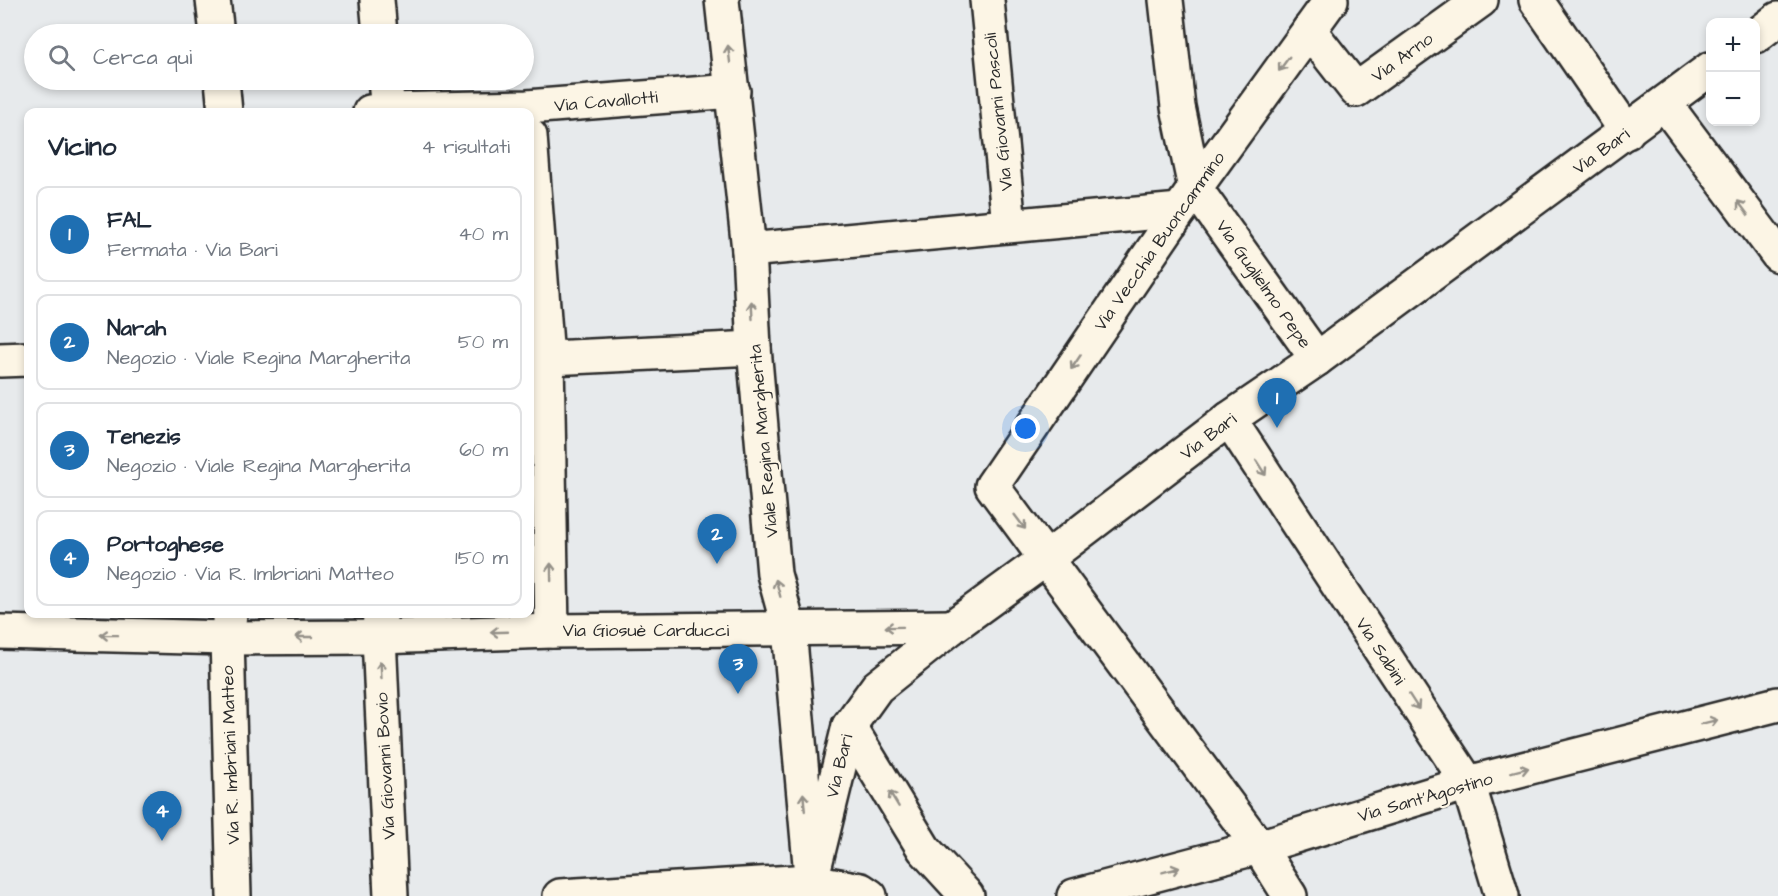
<!DOCTYPE html>
<html lang="it">
<head>
<meta charset="utf-8">
<style>
  :root { --surface:#fff; --page:#f2f2f3; --text:#1f2937; --muted:#747a83; --line:#e0e1e3; --accent:#1f6fb2 }
  body { margin:0; font-family:"Architects Daughter",sans-serif; background:var(--page); color:var(--text) }
  .controls { position:absolute; right:18px; top:18px; display:grid; overflow:hidden; border-radius:12px; box-shadow:0 3px 9px #0003 }
  .controls button { width:54px; height:54px; display:grid; place-items:center; padding:0; border:0; border-bottom:2px solid var(--line); background:var(--surface); color:var(--text); font:30px sans-serif }
  .you { position:absolute; left:1026px; top:429px; width:21px; height:21px; margin:-15px; border:4px solid #fff; border-radius:50%; background:#1a73e8; box-shadow:0 0 0 9px #1a73e833 }
  .badge { display:grid; place-items:center; width:39px; height:39px; border-radius:50%; background:var(--accent); color:#fff; font-size:20px; font-weight:700 }
  .pin { position:absolute; translate:-50% -50px; filter:drop-shadow(0 2px 3px #0008) }
  .pin::after { content:''; position:absolute; top:32px; width:21px; height:18px; background:inherit; clip-path:polygon(0 0,100% 0,50% 100%) }
  .list { margin:0; padding:0; list-style:none }
  h2 { display:flex; justify-content:space-between; align-items:center; height:78px; margin:0; padding:0 24px; font-size:26px }
  h2 small { font-size:20px; font-weight:400; color:var(--muted) }
  .list li { display:grid; grid-template-columns:39px 1fr auto; gap:18px; align-items:center; box-sizing:border-box; height:96px; margin:0 12px 12px; padding:0 12px; border:2px solid var(--line); border-radius:12px }
  .list b { display:block; font-size:22px; white-space:nowrap }
  .list p { margin:0; font-size:20px; white-space:nowrap; color:var(--muted) }
  .list em { font-size:20px; font-style:normal; color:var(--muted) }
  .icon { flex:none; width:33px; height:33px; fill:none; stroke:currentColor; stroke-width:2; stroke-linecap:round; stroke-linejoin:round }
  .map { position:relative; flex:none; width:1778px; height:896px; overflow:hidden }
  .search { position:absolute; background:var(--surface); box-shadow:0 3px 9px #0003; left:24px; top:24px; width:510px; height:66px; display:flex; align-items:center; gap:15px; box-sizing:border-box; padding:0 21px; border-radius:33px; color:var(--muted); font-size:22px }
  .panel { position:absolute; background:var(--surface); box-shadow:0 3px 9px #0003; left:24px; top:108px; width:510px; height:510px; border-radius:12px }
  .map>svg:first-child { display:block }
  .lines { fill:none; stroke-linecap:round; stroke-linejoin:round }
  .street-casing { stroke:#2b2b2b; stroke-width:38 }
  .secondary-casing { stroke:#2b2b2b; stroke-width:38 }
  .street { stroke:#fcf5e5; stroke-width:33 }
  .secondary { stroke:#fcf5e5; stroke-width:33 }
  .oneway { stroke:#949088 }
  .labels { text-anchor:middle; stroke-width:4.5; stroke-linejoin:round; paint-order:stroke }
  .street-label { font-size:18px; fill:#2b2b2b; stroke:#fcf5e5 }
</style>
</head>
<body>
<div class="map">
<svg width="1778" height="896" viewBox="0 0 1778 896">
  <rect width="100%" height="100%" fill="#e7eaec"/>
  <filter id="ink" filterUnits="userSpaceOnUse"><feTurbulence type="fractalNoise" baseFrequency=".0167" numOctaves="2"/><feDisplacementMap in="SourceGraphic" scale="12" xChannelSelector="R" yChannelSelector="G"/><feConvolveMatrix kernelMatrix="1 2 1 2 8 2 1 2 1" color-interpolation-filters="sRGB"/></filter>
  <g filter="url(#ink)">
    <g class="lines">
      <!-- street casing -->
      <g class="street-casing">
        <g id="street">
          <polyline points="213,0 217,34"/>
          <polyline points="377,0 380,34"/>
          <polyline points="722,0 749,250 754,348 774,574 789,629 811,875"/>
          <polyline points="987,0 1009,225"/>
          <polyline points="1166,0 1178,107 1195,188 1317,359"/>
          <polyline points="1536,0 1627,132"/>
          <polyline points="1309,30 1356,90 1481,0"/>
          <polyline points="222,80 225,112"/>
          <polyline points="385,80 388,112"/>
          <polyline points="1665,104 1778,255"/>
          <polyline points="370,112 388,110 527,107 733,91"/>
          <polyline points="530,136 547,358 552,631"/>
          <polyline points="749,250 1180,210"/>
          <polyline points="530,359 754,348"/>
          <polyline points="0,360 28,359"/>
          <polyline points="1229,419 1468,783 1502,896"/>
          <polyline points="230,614 227,638 234,896"/>
          <polyline points="380,615 379,637 391,896"/>
          <polyline points="0,632 227,638 379,637 552,631 952,627"/>
          <polyline points="811,881 861,890 870,896"/>
          <polyline points="1074,896 1259,847 1468,783 1778,704"/>
          <polyline points="1290,896 1259,847 992,486 1195,188 1331,0"/>
        </g>
      </g>
      <!-- secondary casing -->
      <g class="secondary-casing">
        <g id="secondary">
          <polyline points="1756,36 1778,19"/>
          <polyline points="849,726 924,849 967,896"/>
          <polyline points="560,896 811,881 849,726 877,687 952,627 1047,558 1229,419 1317,359 1710,69"/>
        </g>
      </g>
      <!-- street -->
      <use href="#street" class="street"/>
      <!-- secondary -->
      <use href="#secondary" class="secondary"/>
    </g>
    <!-- one-way arrows -->
    <defs><path id="oneway-shaft" d="M-6 0H5M1.5-3L5.5 0L1.5 3" fill="none" stroke-width="1.6" stroke-linecap="round" stroke-linejoin="round" transform="scale(1.5)"/></defs>
    <g class="oneway">
      <use href="#oneway-shaft" transform="translate(729 54) rotate(-97)"/>
      <use href="#oneway-shaft" transform="translate(1284 64) rotate(126)"/>
      <use href="#oneway-shaft" transform="translate(1743 208) rotate(-127)"/>
      <use href="#oneway-shaft" transform="translate(752 310) rotate(-93)"/>
      <use href="#oneway-shaft" transform="translate(1076 362) rotate(124)"/>
      <use href="#oneway-shaft" transform="translate(1261 468) rotate(57)"/>
      <use href="#oneway-shaft" transform="translate(1020 522) rotate(53)"/>
      <use href="#oneway-shaft" transform="translate(551 572) rotate(-91)"/>
      <use href="#oneway-shaft" transform="translate(778 588) rotate(-105)"/>
      <use href="#oneway-shaft" transform="translate(894 627) rotate(179)"/>
      <use href="#oneway-shaft" transform="translate(499 632) rotate(178)"/>
      <use href="#oneway-shaft" transform="translate(109 635) rotate(-179)"/>
      <use href="#oneway-shaft" transform="translate(304 637) rotate(180)"/>
      <use href="#oneway-shaft" transform="translate(381 670) rotate(-93)"/>
      <use href="#oneway-shaft" transform="translate(1414 702) rotate(57)"/>
      <use href="#oneway-shaft" transform="translate(1709 722) rotate(-14)"/>
      <use href="#oneway-shaft" transform="translate(1520 770) rotate(-14)"/>
      <use href="#oneway-shaft" transform="translate(894 799) rotate(-121)"/>
      <use href="#oneway-shaft" transform="translate(804 802) rotate(-95)"/>
      <use href="#oneway-shaft" transform="translate(1171 870) rotate(-15)"/>
    </g>
  </g>
  <g class="labels">
    <!-- street labels -->
    <g class="street-label">
      <text transform="translate(1402 57) rotate(-36)" y="6">Via Arno</text>
      <text transform="translate(606 101) rotate(-5)" y="6">Via Cavallotti</text>
      <text transform="translate(998 112) rotate(-96)" y="6">Via Giovanni Pascoli</text>
      <text transform="translate(1601 151) rotate(-36)" y="6">Via Bari</text>
      <text transform="translate(1159 241) rotate(-55)" y="6">Via Vecchia Buoncammino</text>
      <text transform="translate(1264 284) rotate(55)" y="6">Via Guglielmo Pepe</text>
      <text transform="translate(1208 436) rotate(-37)" y="6">Via Bari</text>
      <text transform="translate(763 441) rotate(-95)" y="6">Viale Regina Margherita</text>
      <text x="646" y="636">Via Giosuè Carducci</text>
      <text transform="translate(1381 651) rotate(57)" y="6">Via Sabini</text>
      <text transform="translate(230 755) rotate(-92)" y="6">Via R. Imbriani Matteo</text>
      <text transform="translate(385 766) rotate(-93)" y="6">Via Giovanni Bovio</text>
      <text transform="translate(839 766) rotate(-76)" y="6">Via Bari</text>
      <text transform="translate(1425 797) rotate(-16)" y="6">Via Sant'Agostino</text>
    </g>
  </g>
</svg>
<div class="controls">
<button>+</button>
<button>−</button>
</div>
<div class="you"></div>
<div class="pin badge" style="left:1277px;top:428px">1</div>
<div class="pin badge" style="left:717px;top:564px">2</div>
<div class="pin badge" style="left:738px;top:694px">3</div>
<div class="pin badge" style="left:162px;top:841px">4</div>
<div class="search"><svg class="icon" aria-label="search" viewBox="0 0 24 24"><circle cx="10" cy="10" r="6"/><path d="M15 15l6 6"/></svg>Cerca qui</div>
<section class="panel">
<h2>Vicino<small>4 risultati</small></h2>
<ul class="list">
<li><span class="badge">1</span><div><b>FAL</b><p>Fermata · Via Bari</p></div><em>40 m</em></li>
<li><span class="badge">2</span><div><b>Narah</b><p>Negozio · Viale Regina Margherita</p></div><em>50 m</em></li>
<li><span class="badge">3</span><div><b>Tenezis</b><p>Negozio · Viale Regina Margherita</p></div><em>60 m</em></li>
<li><span class="badge">4</span><div><b>Portoghese</b><p>Negozio · Via R. Imbriani Matteo</p></div><em>150 m</em></li>
</ul>
</section>
</div>
</body>
</html>
